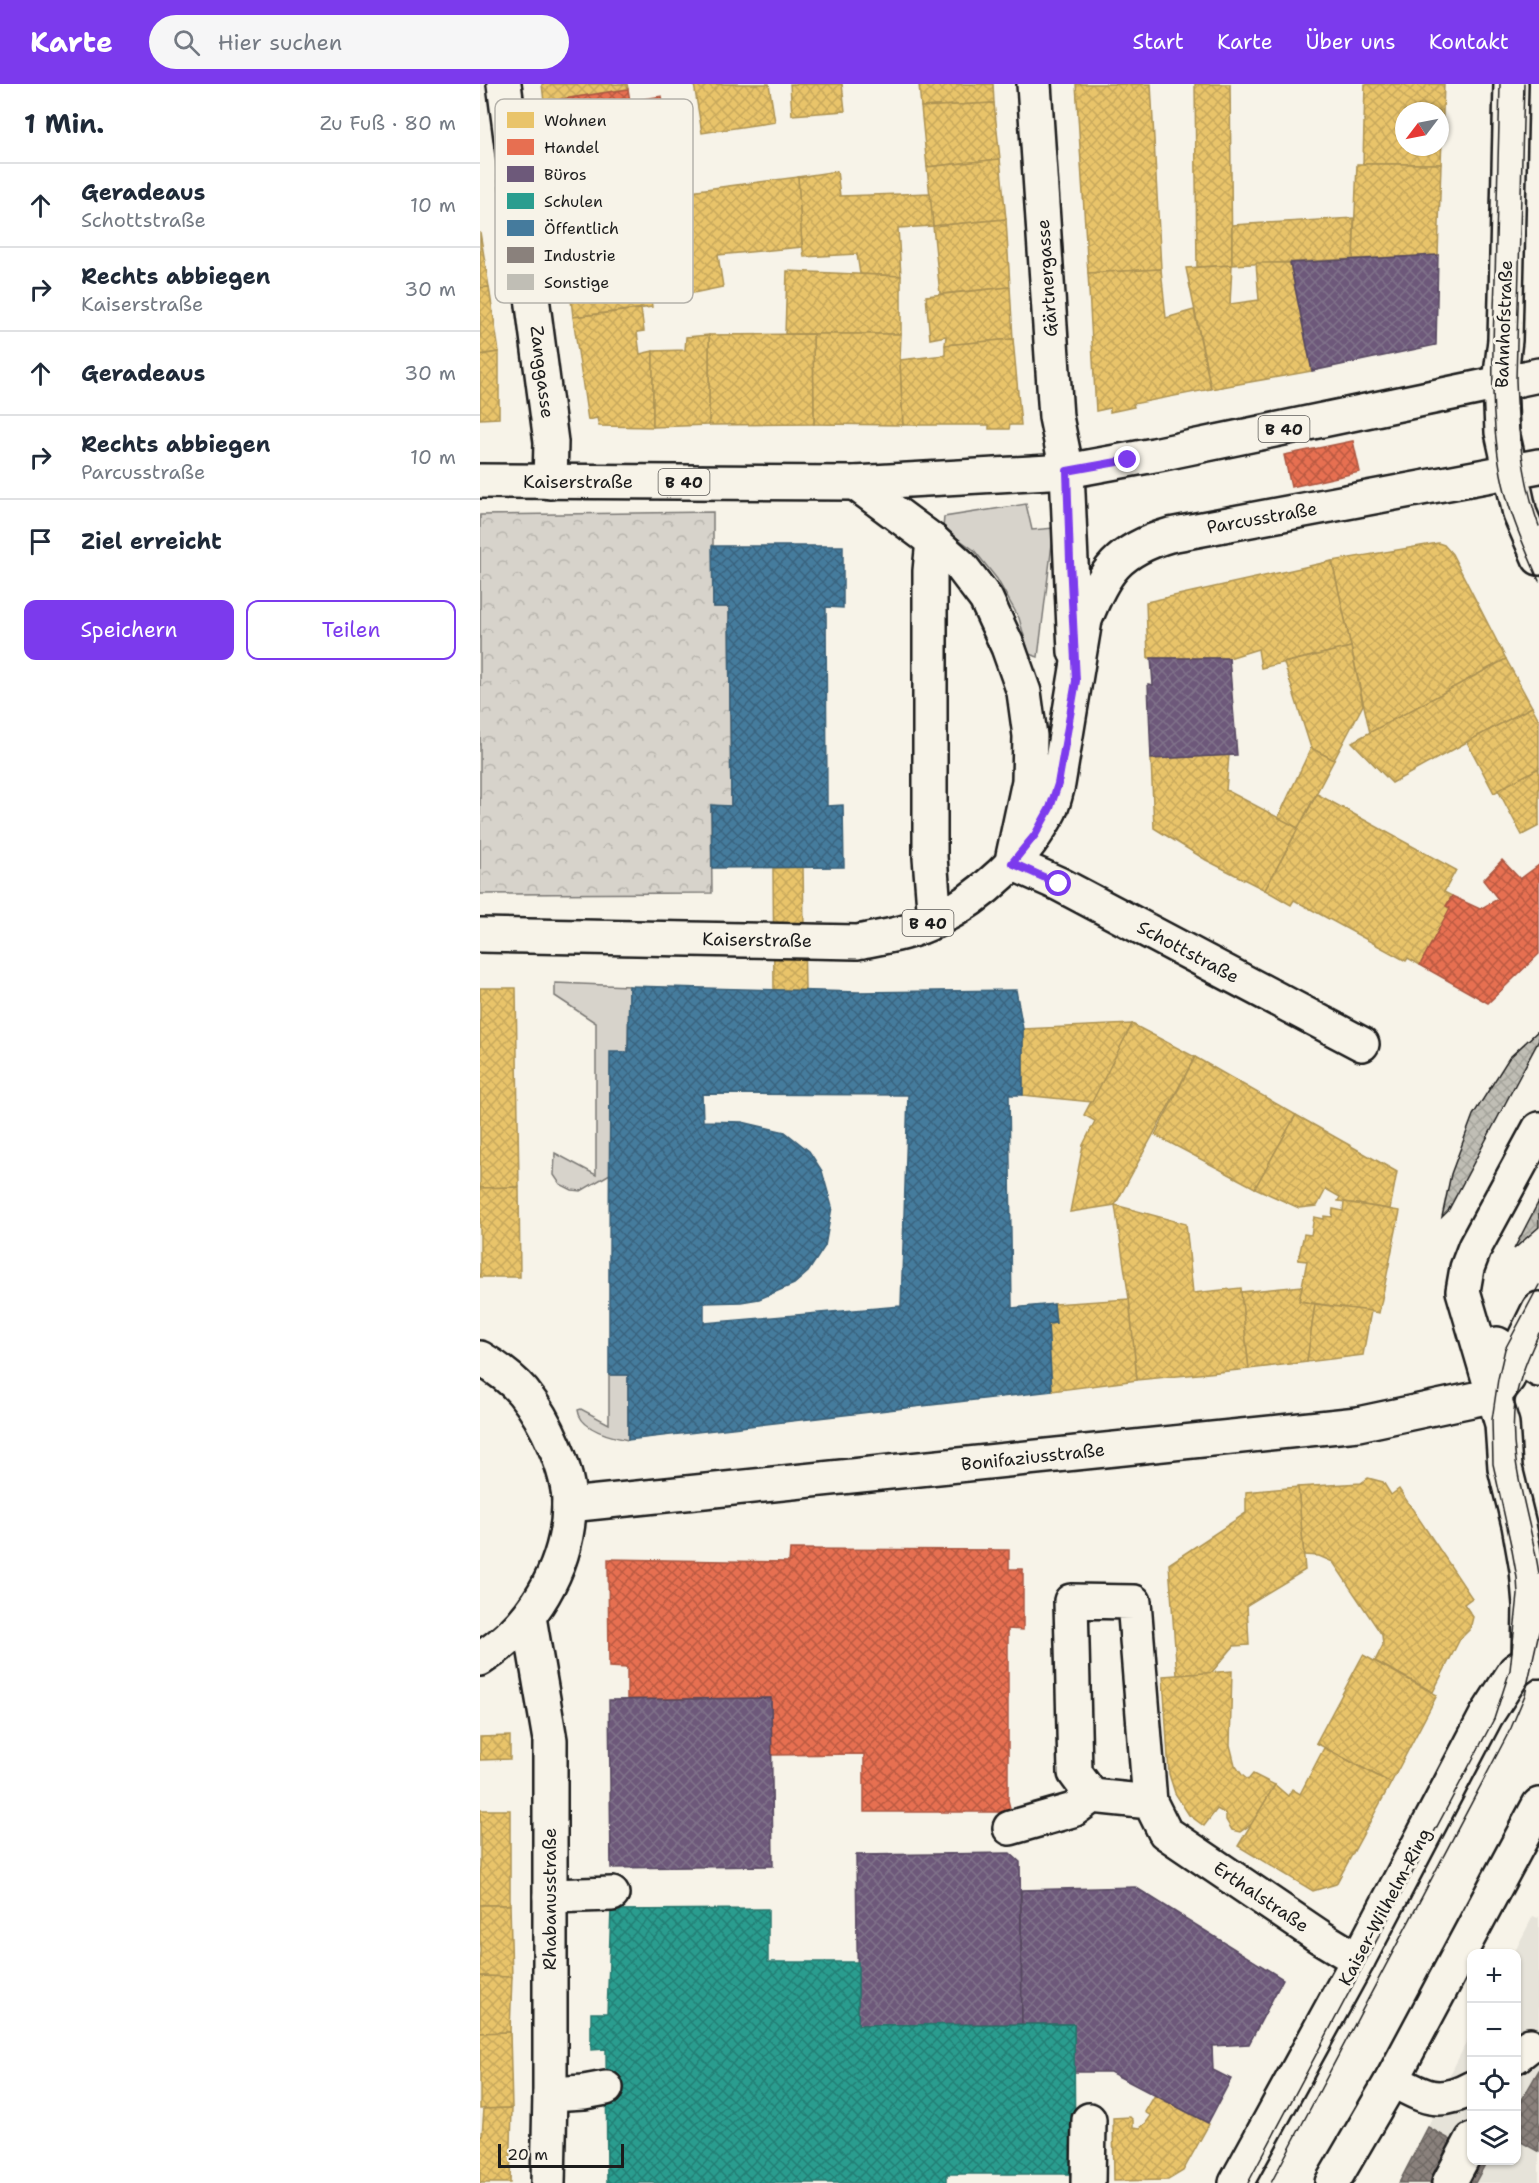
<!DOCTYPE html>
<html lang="de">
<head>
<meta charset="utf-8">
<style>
  :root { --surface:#fff; --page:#f6f6f7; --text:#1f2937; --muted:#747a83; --line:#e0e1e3; --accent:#7c3aed }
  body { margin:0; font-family:"Shantell Sans",sans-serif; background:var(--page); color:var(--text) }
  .controls { position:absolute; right:18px; bottom:18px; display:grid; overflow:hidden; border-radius:12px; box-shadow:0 2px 4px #0004 }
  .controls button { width:54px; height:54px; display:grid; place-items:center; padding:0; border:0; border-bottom:2px solid var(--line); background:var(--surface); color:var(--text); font:30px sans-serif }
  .compass { position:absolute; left:915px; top:18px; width:54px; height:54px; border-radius:50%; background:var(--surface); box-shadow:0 2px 4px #0004; rotate:238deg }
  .scale { position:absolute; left:18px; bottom:15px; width:126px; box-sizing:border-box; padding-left:6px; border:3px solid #1c1c1c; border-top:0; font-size:16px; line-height:21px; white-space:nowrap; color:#1c1c1c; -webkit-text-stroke:4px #f7f3e8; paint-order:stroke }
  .stop { position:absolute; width:18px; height:18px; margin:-14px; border:4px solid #7c3aed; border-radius:50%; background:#fff }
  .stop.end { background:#7c3aed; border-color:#fff; box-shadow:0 2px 6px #0008 }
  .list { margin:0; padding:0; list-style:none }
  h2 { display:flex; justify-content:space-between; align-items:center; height:78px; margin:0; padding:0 24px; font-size:26px }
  h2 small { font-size:20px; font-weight:400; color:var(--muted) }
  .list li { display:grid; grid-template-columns:39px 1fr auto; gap:18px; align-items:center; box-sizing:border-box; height:84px; padding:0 24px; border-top:2px solid var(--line) }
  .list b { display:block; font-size:22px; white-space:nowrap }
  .list p { margin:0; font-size:20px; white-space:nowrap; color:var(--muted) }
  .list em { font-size:20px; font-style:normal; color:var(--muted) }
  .actions { display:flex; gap:12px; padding:18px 24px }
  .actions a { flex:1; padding:14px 0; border:2px solid var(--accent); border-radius:12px; text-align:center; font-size:21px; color:var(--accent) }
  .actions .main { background:var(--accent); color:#fff }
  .icon { flex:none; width:33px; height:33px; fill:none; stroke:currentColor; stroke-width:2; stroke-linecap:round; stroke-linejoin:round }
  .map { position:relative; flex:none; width:1059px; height:2099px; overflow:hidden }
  header { display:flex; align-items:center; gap:36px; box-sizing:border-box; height:84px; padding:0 30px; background:var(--accent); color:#fff }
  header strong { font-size:28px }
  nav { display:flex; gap:33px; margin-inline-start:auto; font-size:21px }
  .search { width:420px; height:54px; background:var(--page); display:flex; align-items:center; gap:15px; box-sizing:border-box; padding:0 21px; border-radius:33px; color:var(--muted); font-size:22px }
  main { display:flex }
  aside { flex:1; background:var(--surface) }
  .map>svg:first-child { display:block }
  .built { fill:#e6e3d9 }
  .grass { fill:#d7d3cb; stroke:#7a7874; stroke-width:1.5 }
  .forest { fill:url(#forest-crowns); stroke:#7a7874; stroke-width:1.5 }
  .homes { fill:url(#homes-cross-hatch); stroke:#ac9253; stroke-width:1.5; fill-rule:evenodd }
  .shops { fill:url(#shops-cross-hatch); stroke:#aa5641; stroke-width:1.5 }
  .offices { fill:url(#offices-cross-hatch); stroke:#55475e; stroke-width:1.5 }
  .schools { fill:url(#schools-cross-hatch); stroke:#26766c; stroke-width:1.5 }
  .public { fill:url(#public-cross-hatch); stroke:#395e76; stroke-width:1.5; fill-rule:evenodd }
  .industry { fill:url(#industry-cross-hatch); stroke:#69635f; stroke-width:1.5 }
  .building { fill:url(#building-cross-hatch); stroke:#1c1c1c; stroke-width:1.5 }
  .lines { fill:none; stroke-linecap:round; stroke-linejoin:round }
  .minor-casing { stroke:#1c1c1c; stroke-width:38 }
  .major-casing { stroke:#1c1c1c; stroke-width:38 }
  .minor { stroke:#f7f3e8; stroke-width:33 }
  .major { stroke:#f7f3e8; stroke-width:33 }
  .tram { stroke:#1c1c1c; stroke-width:1.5 }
  .route { stroke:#7c3aed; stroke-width:8 }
  .labels { text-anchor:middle; stroke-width:6; stroke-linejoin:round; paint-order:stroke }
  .shield { fill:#f7f3e8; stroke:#5e5c59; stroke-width:1.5 }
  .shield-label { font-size:16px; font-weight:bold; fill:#1c1c1c }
  .street-label { font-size:18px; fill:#1c1c1c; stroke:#f7f3e8 }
  .key { fill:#f7f3e8; stroke:#b5b2ab; stroke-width:1.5 }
  .key-label { font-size:16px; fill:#1c1c1c }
</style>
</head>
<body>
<header>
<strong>Karte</strong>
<div class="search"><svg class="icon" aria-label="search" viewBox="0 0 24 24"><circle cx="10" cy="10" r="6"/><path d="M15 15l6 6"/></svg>Hier suchen</div>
<nav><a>Start</a><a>Karte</a><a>Über uns</a><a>Kontakt</a></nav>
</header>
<main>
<aside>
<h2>1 Min.<small>Zu Fuß · 80 m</small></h2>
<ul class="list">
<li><svg class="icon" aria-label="ahead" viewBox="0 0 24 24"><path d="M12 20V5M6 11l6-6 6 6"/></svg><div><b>Geradeaus</b><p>Schottstraße</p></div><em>10 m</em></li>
<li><svg class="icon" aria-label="right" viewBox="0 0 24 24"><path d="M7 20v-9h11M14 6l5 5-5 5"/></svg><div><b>Rechts abbiegen</b><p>Kaiserstraße</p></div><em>30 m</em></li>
<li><svg class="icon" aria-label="ahead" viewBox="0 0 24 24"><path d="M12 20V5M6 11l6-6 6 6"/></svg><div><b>Geradeaus</b></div><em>30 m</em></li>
<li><svg class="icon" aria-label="right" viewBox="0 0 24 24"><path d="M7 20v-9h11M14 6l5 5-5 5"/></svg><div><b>Rechts abbiegen</b><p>Parcusstraße</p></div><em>10 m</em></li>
<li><svg class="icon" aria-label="arrive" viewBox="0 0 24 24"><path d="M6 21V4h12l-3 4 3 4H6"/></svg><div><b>Ziel erreicht</b></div></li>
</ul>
<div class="actions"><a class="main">Speichern</a><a>Teilen</a></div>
</aside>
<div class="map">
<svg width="1059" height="2099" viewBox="0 0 1059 2099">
  <defs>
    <pattern id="forest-crowns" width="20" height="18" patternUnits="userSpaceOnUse" patternTransform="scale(1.5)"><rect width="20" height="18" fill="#d7d3cb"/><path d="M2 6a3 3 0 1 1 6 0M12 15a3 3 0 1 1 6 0" fill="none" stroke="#b8b5ae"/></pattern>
    <pattern id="homes-cross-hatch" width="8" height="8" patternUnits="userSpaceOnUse" patternTransform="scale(1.5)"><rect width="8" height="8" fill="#e9c46a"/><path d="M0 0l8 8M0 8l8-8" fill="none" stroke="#c7a85b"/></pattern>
    <pattern id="shops-cross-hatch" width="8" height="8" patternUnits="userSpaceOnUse" patternTransform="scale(1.5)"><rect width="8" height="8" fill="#e76f51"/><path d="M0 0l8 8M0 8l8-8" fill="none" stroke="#ba5a42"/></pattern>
    <pattern id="offices-cross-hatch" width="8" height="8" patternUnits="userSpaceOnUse" patternTransform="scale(1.5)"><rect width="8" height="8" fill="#6d597a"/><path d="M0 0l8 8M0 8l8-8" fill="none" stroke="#80728a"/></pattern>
    <pattern id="schools-cross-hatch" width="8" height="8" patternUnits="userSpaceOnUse" patternTransform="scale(1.5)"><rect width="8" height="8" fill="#2a9d8f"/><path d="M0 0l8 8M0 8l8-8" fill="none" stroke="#237f74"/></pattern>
    <pattern id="public-cross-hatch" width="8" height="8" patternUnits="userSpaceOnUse" patternTransform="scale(1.5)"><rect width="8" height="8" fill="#457b9d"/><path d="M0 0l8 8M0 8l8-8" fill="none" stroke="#39647f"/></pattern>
    <pattern id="industry-cross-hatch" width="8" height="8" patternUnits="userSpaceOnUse" patternTransform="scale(1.5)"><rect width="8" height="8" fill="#8a817c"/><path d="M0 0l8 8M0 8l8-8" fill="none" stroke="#706965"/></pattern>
    <pattern id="building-cross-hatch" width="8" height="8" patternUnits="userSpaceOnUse" patternTransform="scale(1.5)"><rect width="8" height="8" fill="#c0beb5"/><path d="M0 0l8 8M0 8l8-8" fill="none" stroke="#a4a39b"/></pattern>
  </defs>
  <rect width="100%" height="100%" fill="#f7f3e8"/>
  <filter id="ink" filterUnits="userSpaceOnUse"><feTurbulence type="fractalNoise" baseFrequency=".0167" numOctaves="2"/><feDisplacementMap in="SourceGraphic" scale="12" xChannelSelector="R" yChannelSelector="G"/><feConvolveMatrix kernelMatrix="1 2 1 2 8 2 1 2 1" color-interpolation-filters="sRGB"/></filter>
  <g filter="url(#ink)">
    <!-- built -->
    <polygon class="built" points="1053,1832 1058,1834 1059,1832 1059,2099 919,2099 948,2043 967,1997 991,1949 992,2076 1036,2076 1036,1870 1034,1869"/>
    <!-- grass -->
    <g class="grass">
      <polygon points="546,420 552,446 574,444 558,573 549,570 539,534 517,495 494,466 463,444 464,433"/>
      <polygon points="75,899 149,902 148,968 130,1090 101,1107 92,1106 80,1100 74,1091 75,1069 116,1091 116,939 75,912"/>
      <path d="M129,1291H148V1356C132,1353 100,1346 98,1326L101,1325L129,1340Z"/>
    </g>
    <!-- forest -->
    <polygon class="forest" points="233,428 233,523 249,523 251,722 231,722 232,809 0,810 0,431"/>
    <!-- homes -->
    <g class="homes">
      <polygon points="62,0 147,0 148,5 64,18"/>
      <polygon points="214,0 289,0 295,38 222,49"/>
      <polygon points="310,0 362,0 365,27 312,31"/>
      <polygon points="439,0 513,0 514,19 441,23"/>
      <polygon points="596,0 671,0 681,185 608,189"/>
      <polygon points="715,0 750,0 752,181 717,183"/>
      <path d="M885,0H964L961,80H883ZM924,27H960V63H924Z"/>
      <polygon points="514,19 520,75 447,83 441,23"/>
      <polygon points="520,75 526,135 453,142 447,83"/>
      <polygon points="877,80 961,80 958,171 873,175"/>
      <polygon points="357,87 360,112 450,109 453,142 418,144 421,192 380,190 377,170 324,173 321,150 318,93"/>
      <polygon points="318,93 322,163 238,171 243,203 203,211 187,110"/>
      <polygon points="874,134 873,175 752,181 752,141"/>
      <polygon points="526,135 530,203 460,210 453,142"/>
      <polygon points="0,148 9,203 0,204"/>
      <polygon points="159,171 166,171 172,223 93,233 87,180"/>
      <polygon points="776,179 810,179 832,287 731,305 706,184 752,181 750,220 779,216"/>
      <polygon points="681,185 686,234 714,226 731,305 653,320 654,323 630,328 630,324 616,327 608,189"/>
      <polygon points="307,187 421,192 421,250 305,250"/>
      <polygon points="9,203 19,268 0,271 0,204"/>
      <polygon points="530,203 533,255 465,261 466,252 450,255 446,212"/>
      <polygon points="161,225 164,247 157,248 160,270 173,267 173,343 119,342 117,334 108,336 93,233"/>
      <polygon points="333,250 421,250 420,276 423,341 334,340"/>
      <polygon points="333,250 334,340 229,341 229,251"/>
      <polygon points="229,251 229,341 173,343 173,267 205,266 206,253"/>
      <polygon points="533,255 541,341 530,341 529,345 509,345 509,341 423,341 420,276 465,271 465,261"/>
      <polygon points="19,268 19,334 0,335 0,271"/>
      <polygon points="958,459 964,461 972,470 1026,575 890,649 852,477"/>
      <polygon points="852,477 871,563 781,584 778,565 749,574 668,574 666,518"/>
      <polygon points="871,563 883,621 854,676 831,664 804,579"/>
      <polygon points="1026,575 1052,623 987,658 912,699 872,658"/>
      <polygon points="1052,623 1059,636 1059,684 1014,709 987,658"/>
      <polygon points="831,664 854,676 818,744 798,734"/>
      <polygon points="749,671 746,706 818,744 785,806 726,776 674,744 671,675"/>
      <polygon points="1059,684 1059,742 1042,751 1018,706"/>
      <polygon points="837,710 976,786 964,808 972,812 966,822 970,824 940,881 928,874 926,877 814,816 811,821 785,806"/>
      <polygon points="323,783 325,906 294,906 293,784"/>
      <polygon points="0,904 36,904 39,1103 0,1104"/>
      <polygon points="652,940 715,973 635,1121 590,1128 603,1061 615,1037 604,1031"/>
      <polygon points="652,940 612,1018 543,1011 543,945"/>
      <polygon points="715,973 816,1031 775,1104 675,1051"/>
      <polygon points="816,1031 917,1088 910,1125 858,1117 860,1113 846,1105 837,1122 819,1124 775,1104"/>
      <polygon points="39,1103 40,1193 0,1193 0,1104"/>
      <polygon points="864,1118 920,1127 899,1229 819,1217 827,1177 818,1176 824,1150 831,1151 834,1133 844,1135 844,1132 852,1133 853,1125 863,1127"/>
      <polygon points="635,1121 706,1140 713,1209 761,1204 769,1285 657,1296 649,1215"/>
      <polygon points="822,1202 819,1217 835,1220 827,1278 769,1285 761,1208"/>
      <polygon points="649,1215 657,1296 572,1307 568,1240 576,1239 574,1220"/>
      <polygon points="835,1220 891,1227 883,1271 827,1278"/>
      <polygon points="888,1394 903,1398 911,1411 919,1405 992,1514 984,1520 993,1533 990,1545 980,1555 953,1608 895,1577 903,1561 902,1551 853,1478 839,1472 824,1471 818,1403 881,1399"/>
      <polygon points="818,1403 825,1486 767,1521 769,1561 754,1562 731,1589 697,1591 689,1480 766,1429 766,1408"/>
      <polygon points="883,1571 957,1611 911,1699 836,1659"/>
      <polygon points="752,1587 750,1661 755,1681 762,1691 768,1696 773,1690 795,1701 773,1739 760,1748 752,1746 746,1736 746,1730 737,1725 724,1742 709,1731 695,1709 689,1690 683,1592"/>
      <polygon points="30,1652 30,1675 0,1676 0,1653"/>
      <polygon points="844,1664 911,1699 856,1800 833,1807 758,1762 795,1701 808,1712 812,1705 820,1710"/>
      <rect x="0" y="1726" width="30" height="95"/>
      <polygon points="0,1821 30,1821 32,1893 0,1892"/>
      <polygon points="0,1892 32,1893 30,1948 0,1949"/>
      <polygon points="30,1948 32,2024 0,2025 0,1949"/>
      <polygon points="675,2011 729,2040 703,2087 688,2096 634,2097 633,2034 650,2033 653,2036 653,2043 660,2044 666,2039 671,2032 665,2028"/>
      <polygon points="32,2024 30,2099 0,2099 0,2051 2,2051 4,2025"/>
    </g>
    <!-- shops -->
    <g class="shops">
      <polygon points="148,5 150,17 182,12 188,54 72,71 64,18"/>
      <polygon points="873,357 880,388 811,403 804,371"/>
      <polygon points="1022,776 1040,795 1059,781 1059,870 1008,919 940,881 970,824 966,822 972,812 1000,825 1018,815 1003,796"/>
      <polygon points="310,1465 529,1466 529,1485 543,1485 543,1546 528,1545 528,1716 531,1728 384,1728 384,1670 292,1671 291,1614 147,1615 147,1584 129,1583 128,1475 309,1478"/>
    </g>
    <!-- offices -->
    <g class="offices">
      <polygon points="958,171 956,261 832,287 810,179"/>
      <polygon points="671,574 749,574 757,671 671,675 668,600 673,601"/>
      <polygon points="291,1614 293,1782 131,1784 129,1616"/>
      <polygon points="530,1769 540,1778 542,1940 378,1941 376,1771"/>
      <polygon points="655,1803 803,1895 769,1960 732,1962 733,1986 751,1995 728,2039 630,1988 594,1988 594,1940 542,1940 541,1806"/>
    </g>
    <!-- schools -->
    <polygon class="schools" points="288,1825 288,1878 378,1878 378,1941 594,1940 595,2090 467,2090 467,2099 127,2099 126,1965 111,1966 111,1929 127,1929 131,1826"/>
    <!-- public -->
    <g class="public">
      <polygon points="232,462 363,462 363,524 346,523 347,722 363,721 364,783 232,784 231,721 251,722 249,523 233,523"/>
      <path d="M149,902L378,908L536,906L543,945V1011H529L532,1224L574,1220L576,1239L568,1240L572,1307L148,1356V1291H129V1173L130,968H148ZM222,1010L428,1011L421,1222L224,1239V1219L261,1218L279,1215L314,1200L328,1188L345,1162L352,1123L342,1087L329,1067L305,1048L262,1038L223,1037Z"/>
    </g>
    <!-- industry -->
    <g class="industry">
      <polygon points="1059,1986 1059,2068 1036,2055 1036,2026"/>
      <polygon points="948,2043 992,2068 992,2076 1007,2077 995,2099 919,2099"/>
    </g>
    <!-- building -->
    <g class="building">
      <polygon points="1059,946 1059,956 968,1127 962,1133 971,1090 993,1031 1029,974"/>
      <polygon points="1059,1117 1059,1143 1034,1165"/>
    </g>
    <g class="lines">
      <!-- minor casing -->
      <g class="minor-casing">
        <g id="minor">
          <polyline points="24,0 71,358 70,398"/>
          <polyline points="554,0 576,333 587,387 595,568"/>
          <polyline points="1031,0 1025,256 1020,299 1022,348 1040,430 1059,474"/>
          <polyline points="453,457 450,487 450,773 455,837"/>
          <polyline points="532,779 579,800 882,960"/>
          <polyline points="1017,1260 1059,1286"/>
          <path d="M0,1274C15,1283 32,1295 43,1308C65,1335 90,1387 89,1422C88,1484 52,1543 0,1575"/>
          <polyline points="1015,1311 1028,1294 1036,1272 1059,1225"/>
          <polyline points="89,1421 878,1340 1015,1311"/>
          <polyline points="49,1533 70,1656 70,2010 68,2099"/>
          <polyline points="1049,1577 1050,1521 1047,1486 1039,1441 1025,1384 1022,1340 983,1207 987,1184 995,1163 1059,1045"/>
          <polyline points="670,1718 612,1712 595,1689 591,1517 654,1518 670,1718 685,1748 840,1853 878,1876"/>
          <polyline points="530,1744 593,1726 612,1712"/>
          <polyline points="70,1812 132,1810"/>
          <polyline points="1036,1972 1050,1961"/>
          <path d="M912,1996C944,2012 957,2023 992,2004"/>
          <polyline points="70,2010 104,2008 126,2004"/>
          <polyline points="608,2099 609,2036"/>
          <polyline points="756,2099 878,1876 1006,1632 1035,1587 1049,1577 1059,1577"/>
          <polyline points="852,2099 912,1996 1059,1721"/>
          <polyline points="969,2099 992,2056"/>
        </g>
      </g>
      <!-- major casing -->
      <g class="major-casing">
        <g id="major">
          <polyline points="0,397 375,399 587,387 674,371 1059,291"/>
          <polyline points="375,399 453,457 481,482 506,515 528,563 544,608 550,652 549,697 533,772"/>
          <path d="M0,851L377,858C403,853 432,849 456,836C502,813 547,772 570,726C574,718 576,708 578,700L605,536C624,487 638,466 690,451L1059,382"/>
        </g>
      </g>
      <!-- minor -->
      <use href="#minor" class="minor"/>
      <!-- major -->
      <use href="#major" class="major"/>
      <!-- tram -->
      <g class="tram">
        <path d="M1020,0C1018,65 1017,130 1015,195C1013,259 1009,327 1021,390C1028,427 1044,462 1059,497"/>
        <path d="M1044,0L1036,296C1038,345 1042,395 1059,442"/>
        <path d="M1059,1249C1049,1271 1039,1294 1035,1318C1027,1377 1051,1433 1059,1490"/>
        <polyline points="768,2099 1014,1635 1030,1586 1038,1511 1037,1494 1031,1461 1013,1380 1012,1336 1018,1295 1025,1265 1059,1201"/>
        <polyline points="791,2099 1031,1644 1045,1611 1059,1548"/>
      </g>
    </g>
  </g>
  <g class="lines" filter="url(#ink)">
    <!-- route -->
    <polyline class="route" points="579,800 532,779 555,751 570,724 578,700 596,597 590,477 587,387 648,376"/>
  </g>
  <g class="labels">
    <!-- shield labels -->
    <g class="shield">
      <rect x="778.5" y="332" width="51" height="26" rx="4.5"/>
      <rect x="178.5" y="385" width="51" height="26" rx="4.5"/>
      <rect x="422.5" y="826" width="51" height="26" rx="4.5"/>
    </g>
    <g class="shield-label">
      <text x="804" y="351">B 40</text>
      <text x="204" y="404">B 40</text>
      <text x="448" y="845">B 40</text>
    </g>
    <!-- street labels -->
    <g class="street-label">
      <text transform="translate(567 194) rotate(-94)" y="6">Gärtnergasse</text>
      <text transform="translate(1024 240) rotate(-88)" y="6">Bahnhofstraße</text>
      <text transform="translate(62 288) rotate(83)" y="6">Zanggasse</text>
      <text x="98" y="404">Kaiserstraße</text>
      <text transform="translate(782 434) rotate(-10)" y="6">Parcusstraße</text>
      <text transform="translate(277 856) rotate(1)" y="6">Kaiserstraße</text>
      <text transform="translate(708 868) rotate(28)" y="6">Schottstraße</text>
      <text transform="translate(553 1373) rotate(-6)" y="6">Bonifaziusstraße</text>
      <text transform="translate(781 1813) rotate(34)" y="6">Erthalstraße</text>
      <text transform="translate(70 1815) rotate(-90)" y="6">Rhabanusstraße</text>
      <text transform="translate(905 1823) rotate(-62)" y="6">Kaiser-Wilhelm-Ring</text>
    </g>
  </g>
  <!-- legend -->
  <rect x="15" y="15" width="198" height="204" rx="9" class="key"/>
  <rect x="27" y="28" width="27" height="16" fill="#e9c46a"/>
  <rect x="27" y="55" width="27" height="16" fill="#e76f51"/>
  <rect x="27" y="82" width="27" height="16" fill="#6d597a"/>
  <rect x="27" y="109" width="27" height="16" fill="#2a9d8f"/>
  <rect x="27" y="136" width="27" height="16" fill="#457b9d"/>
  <rect x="27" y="163" width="27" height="16" fill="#8a817c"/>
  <rect x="27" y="190" width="27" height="16" fill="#c0beb5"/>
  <g class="key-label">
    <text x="64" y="42">Wohnen</text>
    <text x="64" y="69">Handel</text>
    <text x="64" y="96">Büros</text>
    <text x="64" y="123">Schulen</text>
    <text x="64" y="150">Öffentlich</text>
    <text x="64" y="177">Industrie</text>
    <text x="64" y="204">Sonstige</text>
  </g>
</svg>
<div class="controls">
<button>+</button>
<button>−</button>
<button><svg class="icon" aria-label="locate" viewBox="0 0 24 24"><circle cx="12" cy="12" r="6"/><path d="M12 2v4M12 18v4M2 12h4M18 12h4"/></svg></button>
<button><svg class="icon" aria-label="layers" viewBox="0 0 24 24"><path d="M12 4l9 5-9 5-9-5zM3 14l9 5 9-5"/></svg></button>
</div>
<svg class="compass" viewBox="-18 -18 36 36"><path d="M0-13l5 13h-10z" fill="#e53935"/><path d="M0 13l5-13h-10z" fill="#747a83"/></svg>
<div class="scale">20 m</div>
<div class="stop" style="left:579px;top:800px"></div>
<div class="stop end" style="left:648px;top:376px"></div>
</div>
</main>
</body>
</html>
